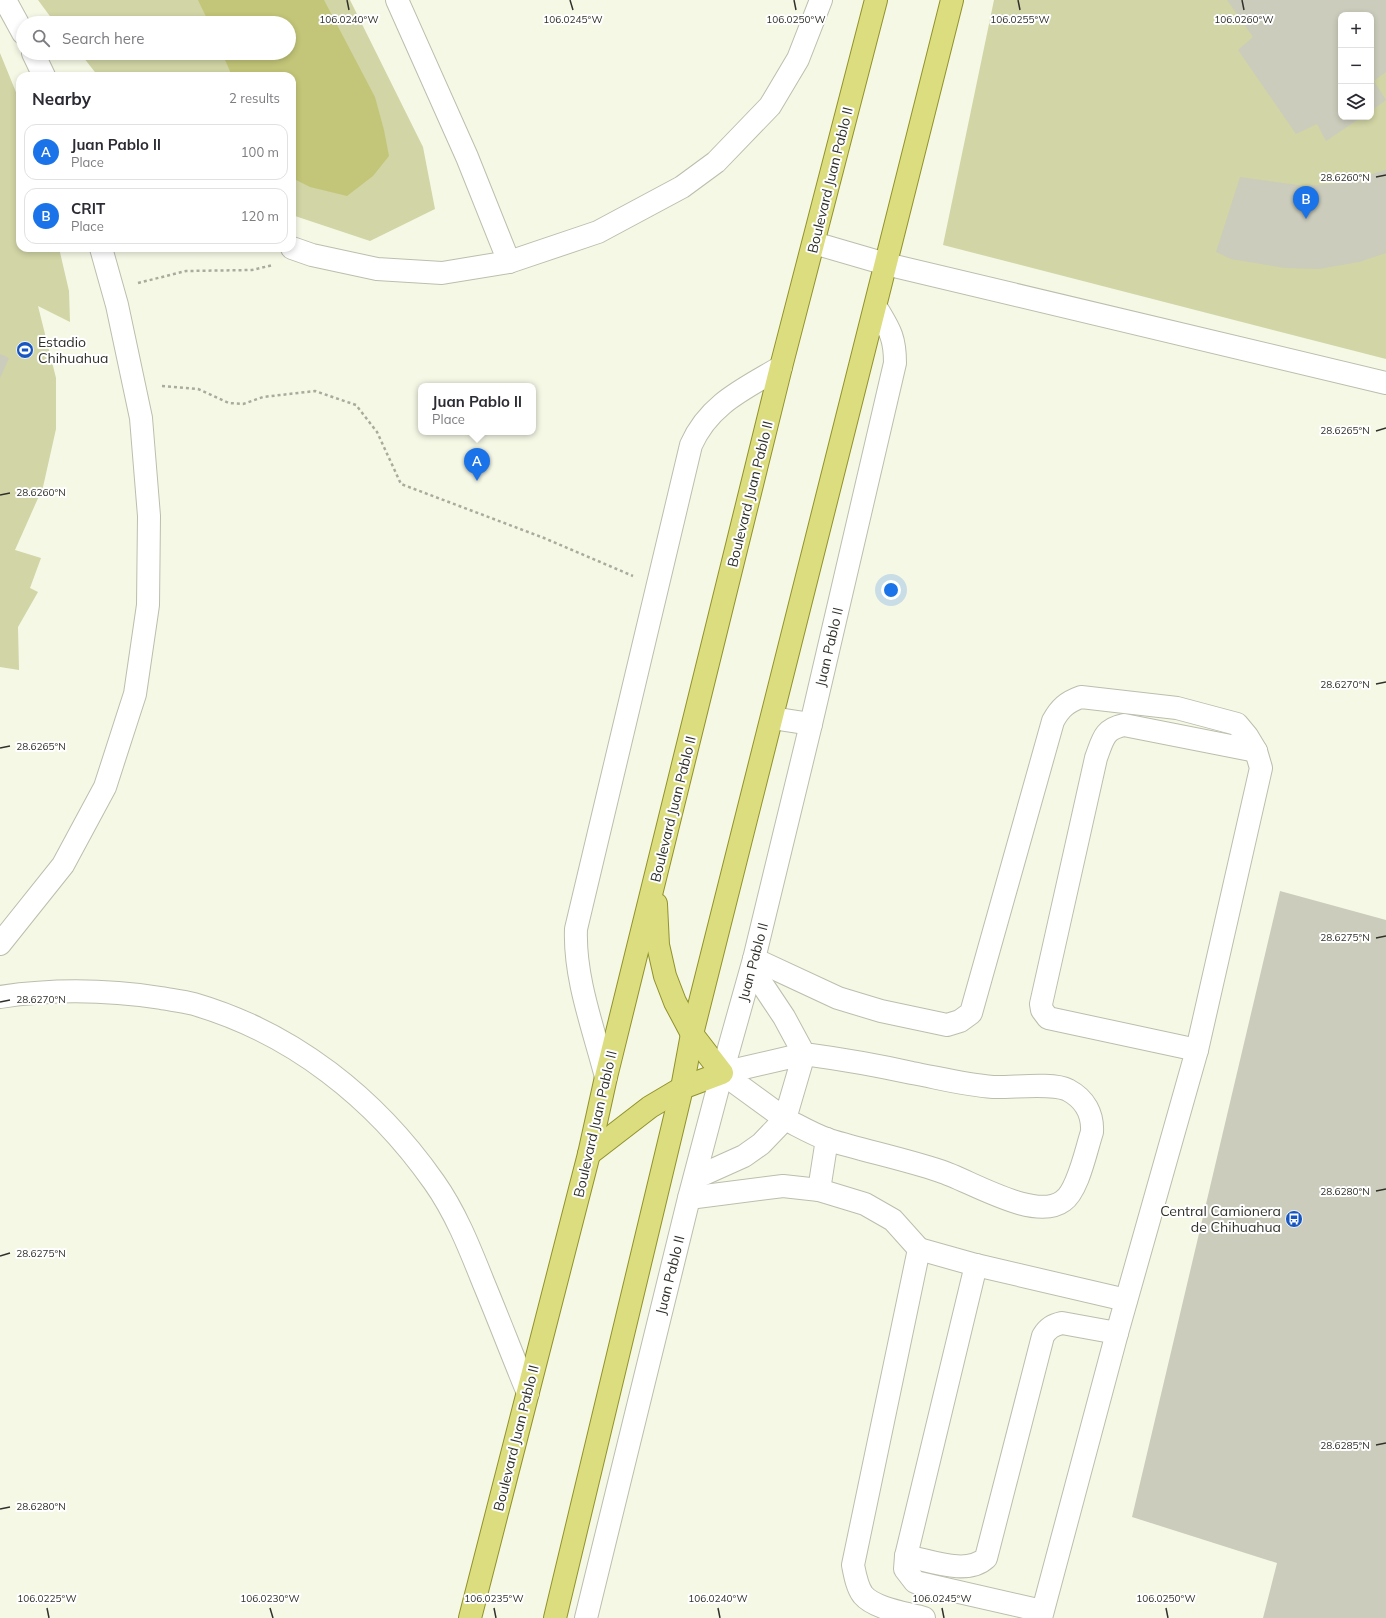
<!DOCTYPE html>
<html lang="en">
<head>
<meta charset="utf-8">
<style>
  :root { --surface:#fff; --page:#f7f7f7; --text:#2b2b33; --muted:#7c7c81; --line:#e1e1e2; --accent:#1a73e8 }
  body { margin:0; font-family:Mulish,sans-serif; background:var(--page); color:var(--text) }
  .controls { position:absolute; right:12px; top:12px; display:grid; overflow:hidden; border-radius:8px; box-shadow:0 2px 6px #0003 }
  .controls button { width:36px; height:36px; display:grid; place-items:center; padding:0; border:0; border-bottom:1px solid var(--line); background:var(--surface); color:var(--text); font:20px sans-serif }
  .you { position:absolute; left:891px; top:590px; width:14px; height:14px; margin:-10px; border:3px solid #fff; border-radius:50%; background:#1a73e8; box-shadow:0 0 0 6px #1a73e833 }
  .badge { display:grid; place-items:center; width:26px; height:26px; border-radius:50%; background:var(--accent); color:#fff; font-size:13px; font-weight:700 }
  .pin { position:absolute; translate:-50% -33px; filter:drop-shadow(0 1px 2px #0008) }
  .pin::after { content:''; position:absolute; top:21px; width:14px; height:12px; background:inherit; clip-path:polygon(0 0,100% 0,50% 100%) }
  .popup { position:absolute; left:418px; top:383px; width:118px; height:52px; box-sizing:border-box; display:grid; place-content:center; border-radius:8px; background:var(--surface); filter:drop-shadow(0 1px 3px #0005); font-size:13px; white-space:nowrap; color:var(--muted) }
  .popup b { font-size:15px; color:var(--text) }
  .popup::after { content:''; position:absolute; left:50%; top:100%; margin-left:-8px; border:8px solid transparent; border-top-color:var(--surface) }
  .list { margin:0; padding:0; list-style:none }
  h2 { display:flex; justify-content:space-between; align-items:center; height:52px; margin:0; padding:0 16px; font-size:17px }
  h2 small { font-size:13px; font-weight:400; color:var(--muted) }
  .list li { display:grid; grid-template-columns:26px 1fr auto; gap:12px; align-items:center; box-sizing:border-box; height:56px; margin:0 8px 8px; padding:0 8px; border:1px solid var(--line); border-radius:12px }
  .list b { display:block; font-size:15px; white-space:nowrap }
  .list p { margin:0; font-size:13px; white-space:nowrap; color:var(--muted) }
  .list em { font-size:13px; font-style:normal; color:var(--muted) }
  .icon { flex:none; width:22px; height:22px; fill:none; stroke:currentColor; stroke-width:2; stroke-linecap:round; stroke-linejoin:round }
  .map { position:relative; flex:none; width:1386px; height:1618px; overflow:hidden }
  .search { position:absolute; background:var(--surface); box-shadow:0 2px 6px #0003; left:16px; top:16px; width:280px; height:44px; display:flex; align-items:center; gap:10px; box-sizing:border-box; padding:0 14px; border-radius:22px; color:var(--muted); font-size:15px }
  .panel { position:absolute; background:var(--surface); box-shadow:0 2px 6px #0003; left:16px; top:72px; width:280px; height:180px; border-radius:12px }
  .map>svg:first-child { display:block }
  .green { fill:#d2d5a5; fill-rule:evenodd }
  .water { fill:#c3c678 }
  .building { fill:#cbccbb }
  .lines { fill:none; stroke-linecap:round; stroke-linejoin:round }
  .minor-casing { stroke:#bcbead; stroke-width:24 }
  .major-casing { stroke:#919229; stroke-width:24 }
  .path { stroke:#aaab9d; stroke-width:2.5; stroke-dasharray:3 3; stroke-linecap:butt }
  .minor { stroke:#fff; stroke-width:22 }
  .major { stroke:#dcdd7e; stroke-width:22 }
  .ticks { fill:none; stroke:#31312b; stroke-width:1.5 }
  .labels { text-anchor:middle; stroke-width:4; stroke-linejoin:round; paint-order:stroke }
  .street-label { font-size:14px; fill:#31312b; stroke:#fff }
  .poi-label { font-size:14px; fill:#31312b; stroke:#fff; text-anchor:start }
  .ticks-label { font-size:10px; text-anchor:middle; fill:#31312b; stroke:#fff; stroke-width:4; stroke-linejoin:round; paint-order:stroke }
</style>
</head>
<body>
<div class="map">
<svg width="1386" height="1618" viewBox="0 0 1386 1618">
  <rect width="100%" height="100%" fill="#f6f8e6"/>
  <!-- green -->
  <g class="green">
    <polygon points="38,0 350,0 423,147 435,209 370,241 292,215 292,76 98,76 80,53 289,53 289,23 55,23"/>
    <path d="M994,0H1386V359L943,245ZM1341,15H1371V117H1341Z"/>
    <polygon points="0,53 20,102 20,248 59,248 69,291 70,322 38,306 56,378 56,429 43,487 15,550 41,558 30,588 38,592 18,627 19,670 0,667"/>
  </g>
  <!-- water -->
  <polygon class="water" points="198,0 324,0 375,97 384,130 389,156 373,176 347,196 310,187 292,178 292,76 232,76 222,53 289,53 289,23 209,23"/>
  <!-- building -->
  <g class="building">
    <polygon points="1227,0 1386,0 1386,72 1374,81 1386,100 1371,111 1371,15 1341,15 1341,117 1362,117 1326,141 1317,124 1296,134 1238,50 1253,37"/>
    <polygon points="1386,170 1386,253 1359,262 1319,269 1285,268 1231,259 1216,252 1240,177 1305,186 1340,183"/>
    <polygon points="0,354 9,358 0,378"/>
    <polygon points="1280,891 1386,920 1386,1618 1263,1618 1277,1563 1132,1517"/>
  </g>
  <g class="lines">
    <!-- minor casing -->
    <g class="minor-casing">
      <g id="minor">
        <polyline points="5,0 23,33"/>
        <polyline points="397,0 467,157 509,262"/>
        <polyline points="33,53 44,76"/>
        <polyline points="814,243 886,264 1386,383"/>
        <polyline points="292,248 312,255 377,269 442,273 509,262 598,232 682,187 716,162 770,106 798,59 821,0"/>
        <polyline points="772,718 811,724"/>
        <polyline points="0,944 63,865 105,787 135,694 148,605 149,516 141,418 117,305 101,248"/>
        <path d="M754,959L838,998L881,1011L947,1025L960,1021L971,1013L1053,721C1060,708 1067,702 1081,697L1177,708L1237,724L1247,736L1256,751L1261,768L1197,1050L1117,1333L1041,1618"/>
        <path d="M0,997C53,989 109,990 161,998C172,1000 183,1001 194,1004C293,1033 375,1098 434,1182C456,1213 470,1249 484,1284C499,1320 513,1357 528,1393"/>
        <path d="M1197,1050L1048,1018L1042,1010L1041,1004L1096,758C1103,739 1104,729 1124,725L1256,751"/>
        <polygon points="804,1054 785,1119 722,1073"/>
        <path d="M606,1077C594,1030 574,978 576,929L691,445C709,404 744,389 781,367"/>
        <path d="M695,1178L744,1156L761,1144L785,1119C799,1126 814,1135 829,1140C865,1151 904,1159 940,1171C969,1180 1035,1222 1063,1201C1078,1191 1086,1150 1092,1132C1093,1114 1085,1099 1068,1090C1052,1082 1012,1088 993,1087C966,1085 939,1078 912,1073C876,1065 841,1059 804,1054L784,1017L752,969"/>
        <polyline points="819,1190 827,1139"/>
        <path d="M689,1198L783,1186L819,1190L865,1204L893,1220L919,1249L853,1565C855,1575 857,1587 863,1595C875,1609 907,1613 924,1618"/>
        <polyline points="919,1249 976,1265 1126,1300"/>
        <polyline points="976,1265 906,1556 905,1569 915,1582 1042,1611"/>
        <path d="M906,1556C929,1560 967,1576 986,1558L1043,1336C1048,1328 1053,1325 1062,1323L1117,1333"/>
        <path d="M586,1618L689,1198L722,1073L754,959L811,724L895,363C895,336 889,329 876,307"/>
      </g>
    </g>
    <!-- major casing -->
    <g class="major-casing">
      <g id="major">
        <polyline points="589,1154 650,1107 682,1088 722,1073 692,1034 675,1002 665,976 658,945 656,904"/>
        <polyline points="470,1618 589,1154 606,1077 781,367 876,0"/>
        <polyline points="555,1618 682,1088 692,1034 952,0"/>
      </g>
    </g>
    <!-- path -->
    <g class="path">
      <polyline points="138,283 186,271 252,270 273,265"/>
      <polyline points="162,386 198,389 229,403 243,404 263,397 315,391 356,405 377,432 401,484 544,538 633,576"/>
    </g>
    <!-- minor -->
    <use href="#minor" class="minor"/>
    <!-- major -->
    <use href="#major" class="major"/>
  </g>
  <!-- ticks -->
  <path class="ticks" d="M347,0L349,10M570,0L573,10M794,0L796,10M1018,0L1020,10M1242,0L1244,10M1376,177L1386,175M1376,431L1386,428M0,495L10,493M1376,684L1386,682M0,748L10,746M1376,938L1386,936M0,1002L10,1000M1376,1191L1386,1189M0,1256L10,1253M1376,1445L1386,1443M0,1509L10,1507M47,1608L49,1618M270,1608L273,1618M494,1608L496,1618M718,1608L720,1618M942,1608L944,1618M1166,1608L1168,1618"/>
  <!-- icons -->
  <defs>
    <g id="stadium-disc" transform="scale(0.9)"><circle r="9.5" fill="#1756c1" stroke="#fff"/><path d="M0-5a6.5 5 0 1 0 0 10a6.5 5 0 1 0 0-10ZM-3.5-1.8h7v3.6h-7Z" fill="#fff"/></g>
    <g id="bus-disc" transform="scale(0.9)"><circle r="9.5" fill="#1756c1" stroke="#fff"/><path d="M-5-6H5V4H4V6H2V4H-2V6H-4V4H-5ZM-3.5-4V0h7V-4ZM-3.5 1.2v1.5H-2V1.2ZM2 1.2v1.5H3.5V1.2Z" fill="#fff"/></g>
  </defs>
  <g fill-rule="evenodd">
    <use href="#stadium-disc" x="25" y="350"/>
    <use href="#bus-disc" x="1294" y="1219"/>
  </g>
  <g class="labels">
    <!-- street labels -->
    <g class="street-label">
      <text transform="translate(830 180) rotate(-76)" y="5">Boulevard Juan Pablo II</text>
      <text transform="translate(750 494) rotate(-76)" y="5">Boulevard Juan Pablo II</text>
      <text transform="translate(829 647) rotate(-77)" y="5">Juan Pablo II</text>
      <text transform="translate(673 809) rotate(-76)" y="5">Boulevard Juan Pablo II</text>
      <text transform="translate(753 962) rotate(-75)" y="5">Juan Pablo II</text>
      <text transform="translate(595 1124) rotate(-77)" y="5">Boulevard Juan Pablo II</text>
      <text transform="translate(670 1275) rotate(-76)" y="5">Juan Pablo II</text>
      <text transform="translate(516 1438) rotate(-76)" y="5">Boulevard Juan Pablo II</text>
    </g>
    <!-- poi labels -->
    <g class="poi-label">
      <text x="38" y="347">Estadio<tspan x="38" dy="16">Chihuahua</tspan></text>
      <text x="1281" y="1216" text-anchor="end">Central Camionera<tspan x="1281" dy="16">de Chihuahua</tspan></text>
    </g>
  </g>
  <g class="ticks-label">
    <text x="349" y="23">106.0240°W</text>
    <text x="573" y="23">106.0245°W</text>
    <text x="796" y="23">106.0250°W</text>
    <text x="1020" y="23">106.0255°W</text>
    <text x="1244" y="23">106.0260°W</text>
    <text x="1345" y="181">28.6260°N</text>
    <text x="1345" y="434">28.6265°N</text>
    <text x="41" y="496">28.6260°N</text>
    <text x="1345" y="688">28.6270°N</text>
    <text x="41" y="750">28.6265°N</text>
    <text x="1345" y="941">28.6275°N</text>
    <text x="41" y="1003">28.6270°N</text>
    <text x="1345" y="1195">28.6280°N</text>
    <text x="41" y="1257">28.6275°N</text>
    <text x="1345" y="1449">28.6285°N</text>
    <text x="41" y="1510">28.6280°N</text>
    <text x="47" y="1602">106.0225°W</text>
    <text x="270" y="1602">106.0230°W</text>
    <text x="494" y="1602">106.0235°W</text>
    <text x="718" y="1602">106.0240°W</text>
    <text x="942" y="1602">106.0245°W</text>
    <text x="1166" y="1602">106.0250°W</text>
  </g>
</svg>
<div class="controls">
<button>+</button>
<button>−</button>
<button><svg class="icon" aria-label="layers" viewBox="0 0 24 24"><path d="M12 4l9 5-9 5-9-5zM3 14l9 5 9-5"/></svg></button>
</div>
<div class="you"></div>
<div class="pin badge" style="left:477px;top:481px">A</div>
<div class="popup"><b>Juan Pablo ll</b>Place</div>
<div class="pin badge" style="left:1306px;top:219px">B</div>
<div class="search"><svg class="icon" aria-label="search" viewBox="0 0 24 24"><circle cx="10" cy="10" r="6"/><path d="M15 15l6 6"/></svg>Search here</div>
<section class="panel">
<h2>Nearby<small>2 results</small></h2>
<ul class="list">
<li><span class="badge">A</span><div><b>Juan Pablo ll</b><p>Place</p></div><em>100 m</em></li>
<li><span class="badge">B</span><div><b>CRIT</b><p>Place</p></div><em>120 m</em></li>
</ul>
</section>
</div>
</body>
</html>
